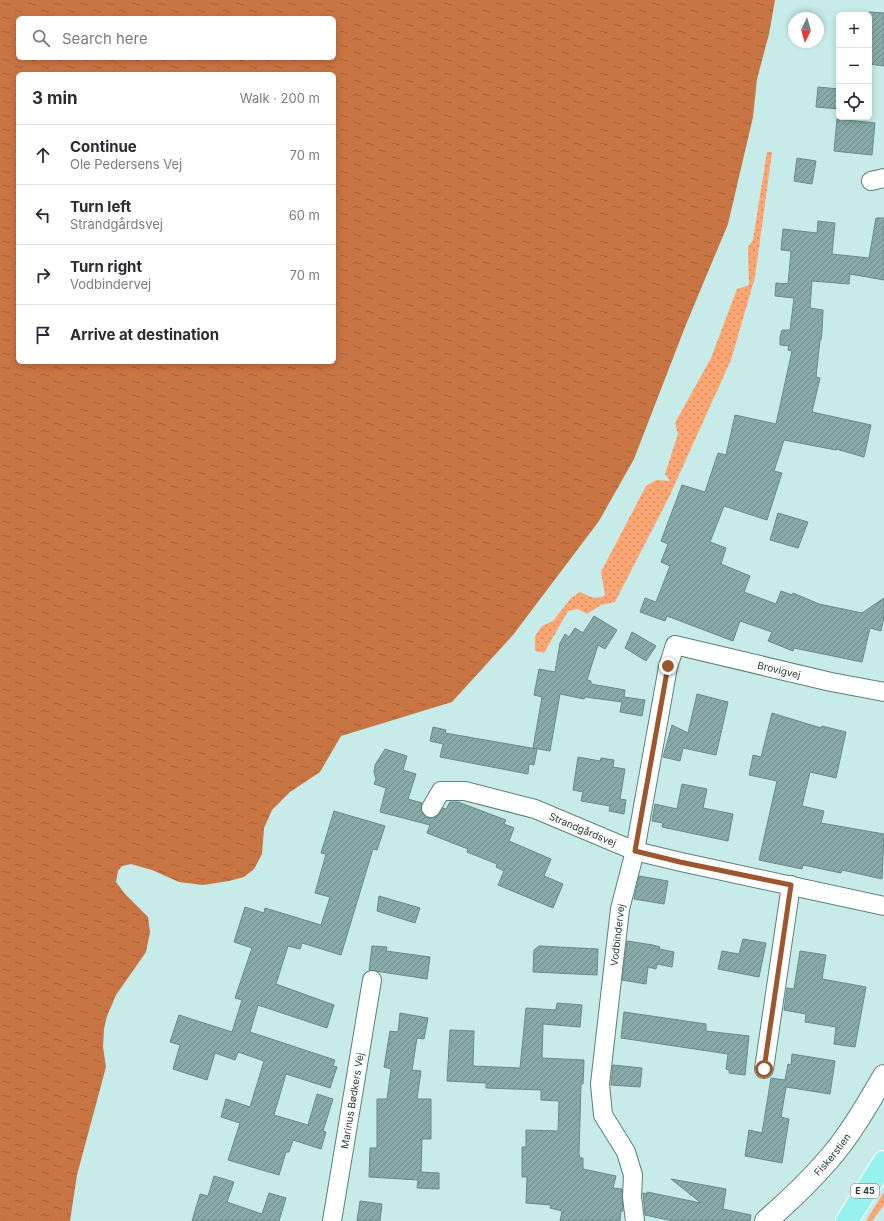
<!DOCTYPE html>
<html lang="en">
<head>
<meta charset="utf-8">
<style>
  :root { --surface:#fff; --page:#f7f7f7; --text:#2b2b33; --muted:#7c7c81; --line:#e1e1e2 }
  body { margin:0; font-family:Inter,sans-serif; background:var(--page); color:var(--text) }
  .controls { position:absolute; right:12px; top:12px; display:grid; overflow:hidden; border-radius:6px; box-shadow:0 2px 6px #0003 }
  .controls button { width:36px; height:36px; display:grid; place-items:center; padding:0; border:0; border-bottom:1px solid var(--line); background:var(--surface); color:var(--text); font:20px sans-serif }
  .compass { position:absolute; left:788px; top:12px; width:36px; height:36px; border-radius:50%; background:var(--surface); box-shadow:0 2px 6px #0003; rotate:185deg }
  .stop { position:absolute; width:12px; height:12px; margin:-9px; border:3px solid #9d572e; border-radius:50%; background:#fff }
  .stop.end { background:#9d572e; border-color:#fff; box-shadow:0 1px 4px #0008 }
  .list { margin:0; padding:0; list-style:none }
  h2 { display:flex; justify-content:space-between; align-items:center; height:52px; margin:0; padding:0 16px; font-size:17px }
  h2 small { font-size:13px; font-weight:400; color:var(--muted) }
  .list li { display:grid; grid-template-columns:26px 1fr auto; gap:12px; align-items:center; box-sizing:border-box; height:60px; padding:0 16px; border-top:1px solid var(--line) }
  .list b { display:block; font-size:15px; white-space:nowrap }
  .list p { margin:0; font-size:13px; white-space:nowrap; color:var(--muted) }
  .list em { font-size:13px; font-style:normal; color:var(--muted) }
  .icon { flex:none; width:22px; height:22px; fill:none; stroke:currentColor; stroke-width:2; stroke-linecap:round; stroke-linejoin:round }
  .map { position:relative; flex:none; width:884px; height:1221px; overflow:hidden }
  .search { position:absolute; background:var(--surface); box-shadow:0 2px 6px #0003; left:16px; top:16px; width:320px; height:44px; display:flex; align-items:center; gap:10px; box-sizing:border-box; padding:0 14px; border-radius:6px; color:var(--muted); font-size:15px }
  .panel { position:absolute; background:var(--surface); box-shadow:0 2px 6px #0003; left:16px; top:72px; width:320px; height:292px; border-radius:6px }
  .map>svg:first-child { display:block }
  .grass { fill:url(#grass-dots) }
  .water { fill:url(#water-ripples); fill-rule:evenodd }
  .building { fill:url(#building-hatch); stroke:#688b89 }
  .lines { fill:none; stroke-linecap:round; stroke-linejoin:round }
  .minor-casing { stroke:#5d7f7e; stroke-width:20 }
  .tertiary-casing { stroke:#5d7f7e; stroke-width:24 }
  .primary-casing { stroke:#fff; stroke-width:24 }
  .minor { stroke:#fff; stroke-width:18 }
  .tertiary { stroke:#fff; stroke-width:22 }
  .primary { stroke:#95f2ef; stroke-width:22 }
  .route { stroke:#9d572e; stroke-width:5 }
  .labels { text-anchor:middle; stroke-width:3; stroke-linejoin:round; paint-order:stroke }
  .shield { fill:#fff; stroke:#6d7676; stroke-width:1 }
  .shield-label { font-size:9px; font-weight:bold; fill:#2e3c3c }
  .street-label { font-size:10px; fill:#2e3c3c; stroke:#fff }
</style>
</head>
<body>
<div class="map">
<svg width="884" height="1221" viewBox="0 0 884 1221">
  <defs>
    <pattern id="grass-dots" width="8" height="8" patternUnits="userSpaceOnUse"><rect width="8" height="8" fill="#fda573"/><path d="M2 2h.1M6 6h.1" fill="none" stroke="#cd8860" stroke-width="1.8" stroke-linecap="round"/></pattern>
    <pattern id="water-ripples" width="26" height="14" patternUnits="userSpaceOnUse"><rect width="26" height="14" fill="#c87443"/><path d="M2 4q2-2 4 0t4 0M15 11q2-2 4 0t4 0" fill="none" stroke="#a36039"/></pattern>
    <pattern id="building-hatch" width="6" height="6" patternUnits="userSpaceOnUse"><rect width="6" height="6" fill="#88abaa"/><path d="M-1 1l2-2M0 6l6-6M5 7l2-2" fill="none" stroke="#708c8c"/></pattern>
  </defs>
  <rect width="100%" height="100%" fill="#c6ebe9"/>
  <!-- grass -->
  <g class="grass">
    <path d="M767,152H772L755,277L731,360L669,497L615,602L601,605L587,614L578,609L568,611L544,653L535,651V636L542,626L553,621L571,598L580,592C589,596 596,601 605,595L601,572L646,486L656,480L670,481L665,474L678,434L675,423L711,358L737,289L749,285L748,247L753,240Z"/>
    <polygon points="884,1192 884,1205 872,1221 866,1221"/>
  </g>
  <!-- water -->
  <path class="water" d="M0,0H775L769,34L757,79L753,117L728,224L685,327L634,459L599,521L513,635L452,702L341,736L320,772L290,792L272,810L264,828L262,854L254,869L244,877L229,881L203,885L179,882L152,870L131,864L122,866L118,871L116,882L125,894L148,917L150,932L146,952L116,995L107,1016L104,1029L103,1047L106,1067L77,1175L70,1221H0ZM18,18H334V58H18ZM18,74H334V362H18Z"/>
  <!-- building -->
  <g class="building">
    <polygon points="869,12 884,13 884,66 869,64"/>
    <polygon points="818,87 839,89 839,109 816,107"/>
    <polygon points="837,119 875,123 872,155 834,151"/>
    <polygon points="797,158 816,161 812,184 794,181"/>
    <polygon points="876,218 884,218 884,280 850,274 849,284 812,281 810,308 823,310 822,331 821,340 820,340 816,377 820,378 812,412 871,425 864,457 836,449 836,450 784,440 774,471 782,473 767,520 724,506 710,542 726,548 721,564 750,576 744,592 776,604 781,591 792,595 793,593 819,604 862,613 884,598 884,617 881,631 870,628 862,662 794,648 793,651 768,641 772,632 740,621 733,641 667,616 665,621 640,612 645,598 656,602 670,566 661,562 668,544 661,541 682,485 705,492 718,453 726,455 735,415 776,424 792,351 788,350 789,346 780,345 780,337 782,330 790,330 794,298 775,296 776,283 788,284 791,251 781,250 783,229 817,233 818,221 835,223 832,254 869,258"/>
    <polygon points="778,513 808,522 798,548 770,540"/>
    <polygon points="594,616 617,630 605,649 598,645 587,680 591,681 591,684 625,690 624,697 645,700 642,716 620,712 622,702 585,697 584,699 560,694 550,751 533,748 542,697 534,695 539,669 555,672 560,643 565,634 569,637 575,628 583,633"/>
    <polygon points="632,632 656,646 646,661 625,648"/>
    <polygon points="697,694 728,702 716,755 683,748 680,761 663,757 672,725 688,733"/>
    <polygon points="772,713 821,728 822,726 846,732 836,778 810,772 802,806 824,811 821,823 884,834 882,879 842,870 841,873 803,865 802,869 759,860 777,781 749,775 753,755 761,757"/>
    <polygon points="433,727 446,730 445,733 537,749 534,765 529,764 528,774 440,757 443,744 430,741"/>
    <polygon points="385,749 407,756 403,770 416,774 408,799 422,803 421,808 425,817 431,818 436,817 443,808 446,809 450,802 458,802 506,820 504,824 514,828 509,841 551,859 544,876 563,884 553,908 498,885 504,871 496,867 497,864 467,852 468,849 427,833 430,825 380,812 386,788 374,784 376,779 374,772 375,765"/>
    <polygon points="578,757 600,761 601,758 614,760 613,767 625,769 620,799 626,800 624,814 609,811 610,806 581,801 583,792 573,790"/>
    <polygon points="682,784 707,789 703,808 733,814 728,841 662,827 663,823 652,821 655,804 677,809"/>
    <polygon points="334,811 385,826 377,850 373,849 341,955 302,943 300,949 288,946 276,984 334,1005 327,1028 258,1005 250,1032 335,1060 333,1066 337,1067 330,1088 286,1074 274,1115 308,1125 317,1094 333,1099 323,1131 326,1132 321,1149 293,1140 289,1152 286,1152 279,1175 228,1160 240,1123 221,1117 226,1099 250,1107 264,1061 238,1052 235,1060 215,1053 207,1080 173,1069 180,1045 170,1042 179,1015 232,1032 242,1000 235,998 252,948 234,942 245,907 264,913 265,908 321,925 330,897 315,893 326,854 321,853"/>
    <polygon points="639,876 668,881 664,904 634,899"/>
    <polygon points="379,896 420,908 415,923 377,911"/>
    <polygon points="743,939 766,943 759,977 718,969 722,951 739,954"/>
    <polygon points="627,941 653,945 660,947 659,949 674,952 672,967 657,964 656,969 648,967 646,984 622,980"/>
    <polygon points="372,946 387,947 386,951 430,957 427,979 369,970"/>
    <polygon points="539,946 598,949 597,975 533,972 534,950"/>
    <polygon points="800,951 826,955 822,979 866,987 855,1047 834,1044 836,1027 805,1022 806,1014 784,1010 787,988 794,989"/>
    <polygon points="557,1003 582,1005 580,1027 543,1024 542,1058 584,1060 583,1084 581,1084 579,1154 580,1158 583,1158 583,1169 616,1176 613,1188 622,1189 623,1211 621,1211 620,1221 560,1221 562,1211 550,1208 551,1205 526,1203 527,1177 522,1177 522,1147 526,1147 526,1130 558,1131 559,1101 541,1100 541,1090 486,1088 486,1083 447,1081 450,1030 474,1031 473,1066 520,1068 526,1008 556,1010"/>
    <polygon points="624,1012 706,1024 706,1031 749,1036 745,1075 729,1073 729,1070 726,1069 728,1054 621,1038"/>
    <polygon points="400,1013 428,1018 424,1039 417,1038 412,1070 421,1071 417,1099 431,1099 431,1139 422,1139 421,1172 439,1173 439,1189 417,1188 418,1180 369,1177 370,1148 377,1148 377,1099 387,1099 391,1069 384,1067 390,1031 398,1032"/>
    <polygon points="792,1054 835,1061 830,1094 786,1087 781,1117 789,1119 782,1163 745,1156 749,1130 762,1133 771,1078 785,1080 788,1064 791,1065"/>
    <polygon points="613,1065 642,1068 640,1087 611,1085"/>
    <polygon points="214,1176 234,1182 227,1202 262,1214 269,1193 286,1198 279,1221 192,1221 200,1194 208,1196"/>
    <polygon points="671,1179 726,1189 723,1209 751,1215 750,1221 673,1221 645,1215 643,1193 647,1194 647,1192 701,1203"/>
    <polygon points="360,1201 382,1204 380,1221 357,1221"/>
  </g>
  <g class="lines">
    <!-- minor casing -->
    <g class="minor-casing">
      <g id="minor">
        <polyline points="871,181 884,178"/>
        <path id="s1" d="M431,808L441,791H465L535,809L635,851L681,862L884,906"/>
        <polyline points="764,1069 791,885"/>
        <path id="s2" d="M332,1221L372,980"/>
        <path id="s3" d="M635,1221L632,1197L633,1175L626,1152L603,1115L600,1084L620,909L635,851L668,667L675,645L831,682L884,692"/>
      </g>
    </g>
    <!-- tertiary casing -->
    <g class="tertiary-casing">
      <g id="tertiary">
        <path id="s4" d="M766,1221C788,1202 809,1182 828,1160C850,1135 867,1105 884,1076"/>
      </g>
    </g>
    <!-- primary casing -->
    <g class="primary-casing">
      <polyline id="primary" points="847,1221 884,1162"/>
    </g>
    <!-- minor -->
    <use href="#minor" class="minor"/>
    <!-- tertiary -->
    <use href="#tertiary" class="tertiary"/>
    <!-- primary -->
    <use href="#primary" class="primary"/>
  </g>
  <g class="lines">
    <!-- route -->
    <polyline class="route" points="668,666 635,851 680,862 791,885 764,1069"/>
  </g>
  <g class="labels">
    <!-- shield labels -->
    <rect class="shield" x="851" y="1184" width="28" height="14" rx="3"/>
    <g class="shield-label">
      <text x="865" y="1194">E 45</text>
    </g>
    <!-- street labels -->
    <g class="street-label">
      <text dy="4" stroke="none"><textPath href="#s3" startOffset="698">Brovigvej</textPath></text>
      <text dy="4" stroke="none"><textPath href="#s1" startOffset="168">Strandgårdsvej</textPath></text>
      <text dy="4" stroke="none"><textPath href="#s3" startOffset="295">Vodbindervej</textPath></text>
      <text dy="4" stroke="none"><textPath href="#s2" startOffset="122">Marinus Bødkers Vej</textPath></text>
      <text dy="4" stroke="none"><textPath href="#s4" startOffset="94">Fiskerstien</textPath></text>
    </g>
  </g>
</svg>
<div class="controls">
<button>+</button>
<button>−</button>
<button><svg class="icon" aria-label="locate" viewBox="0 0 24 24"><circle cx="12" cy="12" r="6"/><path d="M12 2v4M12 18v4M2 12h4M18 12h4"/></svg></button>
</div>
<svg class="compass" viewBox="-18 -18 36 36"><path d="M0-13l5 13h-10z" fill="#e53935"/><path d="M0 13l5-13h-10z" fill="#7c7c81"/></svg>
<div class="stop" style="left:764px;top:1069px"></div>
<div class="stop end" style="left:668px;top:666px"></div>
<div class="search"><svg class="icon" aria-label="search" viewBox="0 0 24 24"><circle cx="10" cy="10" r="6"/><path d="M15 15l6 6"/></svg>Search here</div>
<section class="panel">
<h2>3 min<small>Walk · 200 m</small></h2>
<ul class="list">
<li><svg class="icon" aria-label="ahead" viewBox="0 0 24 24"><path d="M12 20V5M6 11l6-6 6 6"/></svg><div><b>Continue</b><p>Ole Pedersens Vej</p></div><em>70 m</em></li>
<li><svg class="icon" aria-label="left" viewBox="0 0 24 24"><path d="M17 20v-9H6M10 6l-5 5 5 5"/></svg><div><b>Turn left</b><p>Strandgårdsvej</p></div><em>60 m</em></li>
<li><svg class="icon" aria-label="right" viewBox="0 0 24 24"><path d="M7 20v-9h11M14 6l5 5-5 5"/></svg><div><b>Turn right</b><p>Vodbindervej</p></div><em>70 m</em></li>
<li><svg class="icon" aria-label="arrive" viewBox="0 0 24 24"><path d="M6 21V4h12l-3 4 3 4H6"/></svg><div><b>Arrive at destination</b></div></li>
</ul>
</section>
</div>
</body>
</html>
